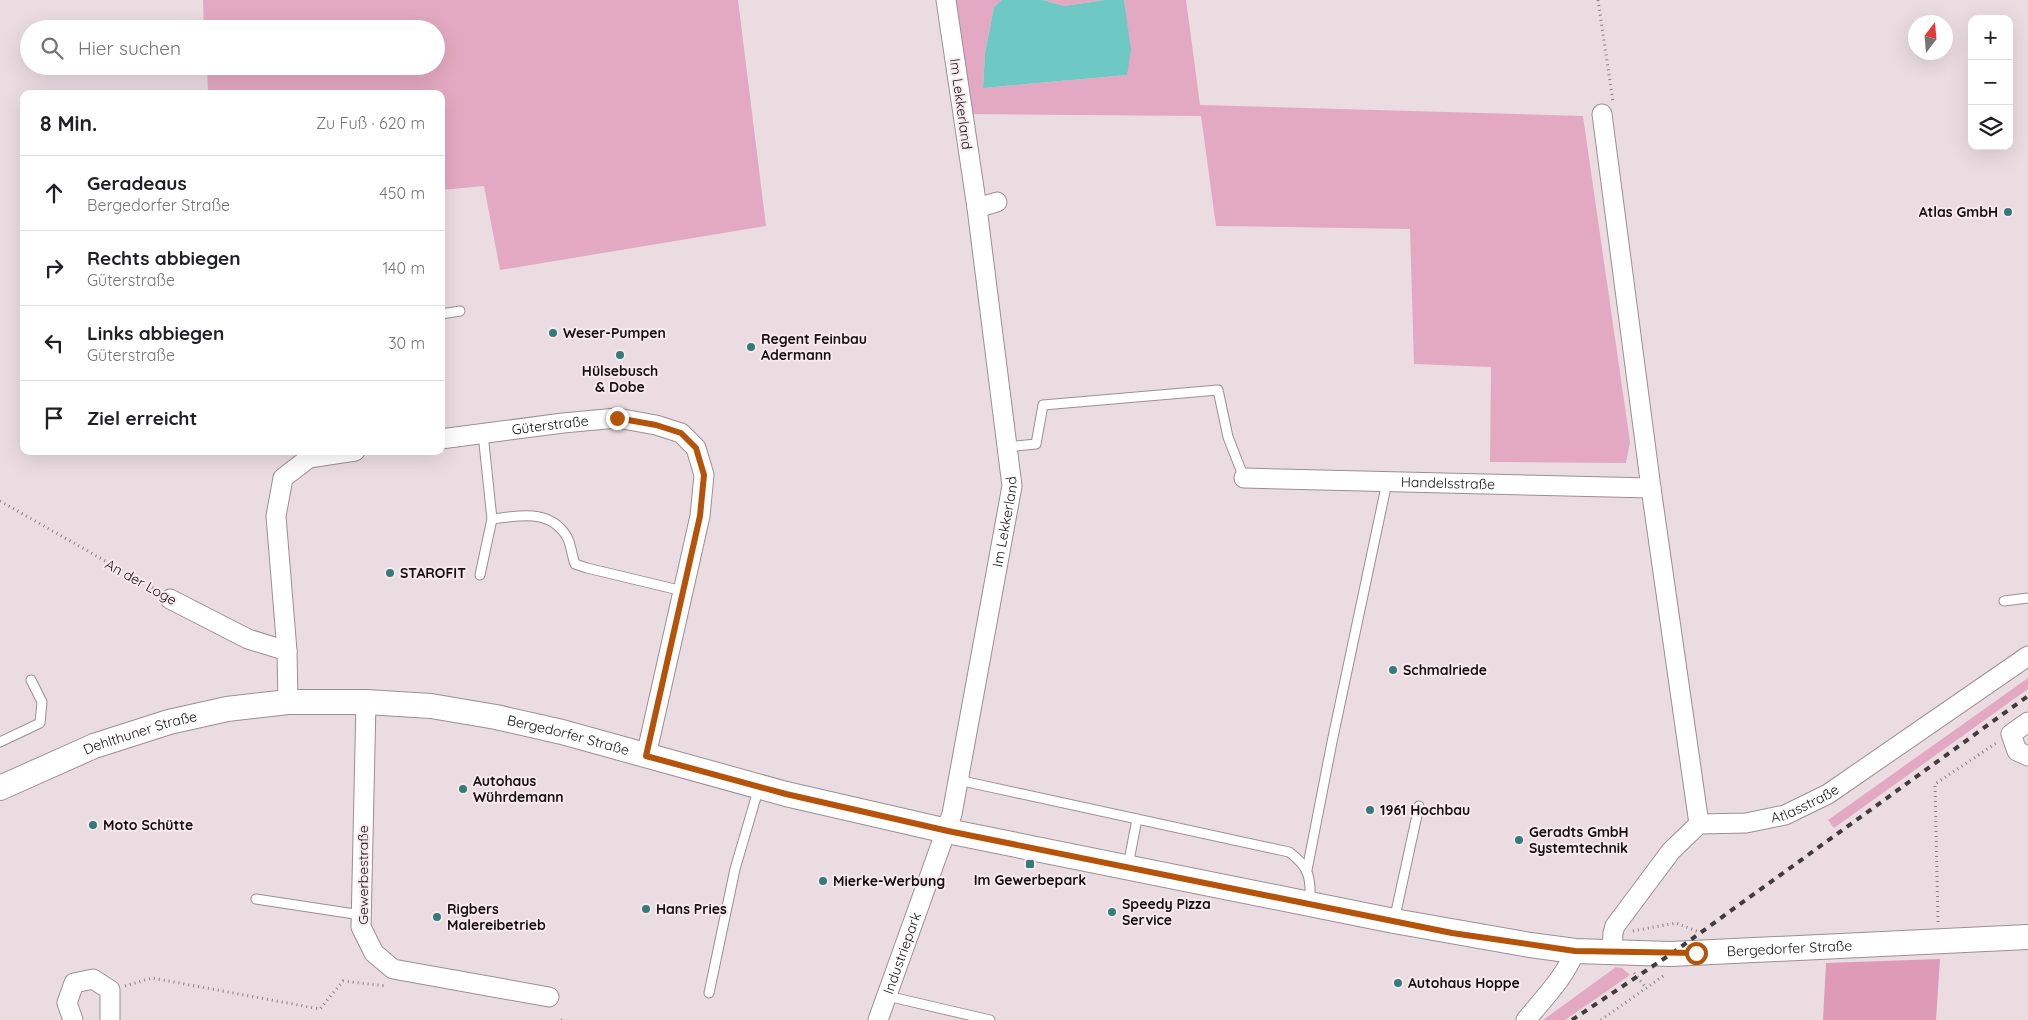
<!DOCTYPE html>
<html lang="de">
<head>
<meta charset="utf-8">
<style>
  :root { --surface:#fff; --page:#f6f6f6; --text:#202124; --muted:#757577; --line:#e0e0e0 }
  body { margin:0; font-family:Quicksand,sans-serif; background:var(--page); color:var(--text) }
  .controls { position:absolute; right:15px; top:15px; display:grid; overflow:hidden; border-radius:10px; box-shadow:0 5px 20px #0002 }
  .controls button { width:45px; height:45px; display:grid; place-items:center; padding:0; border:0; border-bottom:1px solid var(--line); background:var(--surface); color:var(--text); font:25px sans-serif }
  .compass { position:absolute; left:1908px; top:15px; width:45px; height:45px; border-radius:50%; background:var(--surface); box-shadow:0 5px 20px #0002; rotate:16deg }
  .stop { position:absolute; width:15px; height:15px; margin:-11px; border:4px solid #b45309; border-radius:50%; background:#fff }
  .stop.end { background:#b45309; border-color:#fff; box-shadow:0 1px 5px #0008 }
  .list { margin:0; padding:0; list-style:none }
  h2 { display:flex; justify-content:space-between; align-items:center; height:65px; margin:0; padding:0 20px; font-size:21px }
  h2 small { font-size:16px; font-weight:400; color:var(--muted) }
  .list li { display:grid; grid-template-columns:32px 1fr auto; gap:15px; align-items:center; box-sizing:border-box; height:75px; padding:0 20px; border-top:1px solid var(--line) }
  .list b { display:block; font-size:19px; white-space:nowrap }
  .list p { margin:0; font-size:16px; white-space:nowrap; color:var(--muted) }
  .list em { font-size:16px; font-style:normal; color:var(--muted) }
  .icon { flex:none; width:28px; height:28px; fill:none; stroke:currentColor; stroke-width:2; stroke-linecap:round; stroke-linejoin:round }
  .map { position:relative; flex:none; width:2028px; height:1020px; overflow:hidden }
  .search { position:absolute; background:var(--surface); box-shadow:0 5px 20px #0002; left:20px; top:20px; width:425px; height:55px; display:flex; align-items:center; gap:12px; box-sizing:border-box; padding:0 18px; border-radius:28px; color:var(--muted); font-size:19px }
  .panel { position:absolute; background:var(--surface); box-shadow:0 5px 20px #0002; left:20px; top:90px; width:425px; height:365px; border-radius:10px }
  .map>svg:first-child { display:block }
  .green { fill:#e4a9c2 }
  .forest { fill:#dd9bb8 }
  .water { fill:#6ec8c3 }
  .lines { fill:none; stroke-linecap:round; stroke-linejoin:round }
  .service-casing { stroke:#9c8e93; stroke-width:11 }
  .minor-casing { stroke:#9c8e93; stroke-width:21 }
  .tertiary-casing { stroke:#9c8e93; stroke-width:26 }
  .path { stroke:#8b8084; stroke-width:3; stroke-dasharray:1 4; stroke-linecap:butt }
  .service { stroke:#fff; stroke-width:9 }
  .minor { stroke:#fff; stroke-width:19 }
  .tertiary { stroke:#fff; stroke-width:24 }
  .rail { stroke:#423b3e; stroke-width:4; stroke-dasharray:6 6; stroke-linecap:butt }
  .route { stroke:#b45309; stroke-width:6 }
  .poi-dot { fill:#347c79; stroke:#f8e9ef; stroke-width:2 }
  .labels { text-anchor:middle; stroke-width:4; stroke-linejoin:round; paint-order:stroke }
  .street-label { font-size:14px; fill:#140f11; stroke:#f8e9ef }
  .poi-label { font-size:14px; font-weight:bold; fill:#140f11; stroke:#f8e9ef; text-anchor:start }
</style>
</head>
<body>
<div class="map">
<svg width="2028" height="1020" viewBox="0 0 2028 1020">
  <rect width="100%" height="100%" fill="#ebdce2"/>
  <!-- green -->
  <g class="green">
    <polygon points="203,0 738,0 766,226 500,270 484,186 441,190 441,94 208,94 207,66 436,66 436,29 204,29"/>
    <polygon points="953,0 1002,0 994,7 985,53 983,88 1127,75 1126,22 1124,0 1186,0 1200,105 1583,116 1630,442 1626,463 1490,462 1491,367 1414,364 1410,229 1216,226 1201,116 968,114"/>
    <polygon points="1043,0 1105,0 1064,6"/>
    <polygon points="2028,678 2028,689 1834,828 1828,820"/>
    <polygon points="1616,967 1622,968 1630,975 1565,1020 1543,1020"/>
  </g>
  <!-- forest -->
  <polygon class="forest" points="1940,959 1936,1020 1823,1020 1826,963"/>
  <!-- water -->
  <polygon class="water" points="1002,0 1043,0 1064,6 1105,0 1124,0 1131,50 1127,75 983,88 985,53 994,7"/>
  <g class="lines">
    <!-- service casing -->
    <g class="service-casing">
      <g id="service">
        <polyline points="441,314 460,311"/>
        <path d="M483,434L492,519C519,516 550,508 567,537C571,544 572,556 575,564L587,568L683,591"/>
        <polyline points="1007,447 1036,444 1043,405 1218,390 1228,437 1244,478"/>
        <polyline points="480,575 492,519"/>
        <polyline points="2004,601 2028,598"/>
        <polyline points="0,742 40,723 42,702 31,680"/>
        <path d="M958,780L1289,852C1310,867 1311,879 1310,903"/>
        <polyline points="1128,866 1137,819"/>
        <polyline points="1307,870 1332,742 1387,482"/>
        <polyline points="256,899 361,915"/>
        <polyline points="1394,921 1419,806"/>
        <polyline points="709,993 735,869 759,787"/>
        <polyline points="887,996 990,1020"/>
      </g>
    </g>
    <!-- minor casing -->
    <g class="minor-casing">
      <g id="minor">
        <polyline points="1602,114 1651,488 1699,824"/>
        <polyline points="977,208 997,202"/>
        <path id="s1" d="M441,439L563,423L617,418L656,425L681,433L696,448L704,475L700,516L646,756"/>
        <path id="s2" d="M1244,478L1651,488"/>
        <polyline points="170,599 248,639 287,651"/>
        <polyline points="288,702 287,651 276,516 283,478 309,458 355,451"/>
        <polyline points="366,702 361,927 374,953 393,969 549,997"/>
        <polyline points="2028,722 2011,734 2017,751 2028,756"/>
        <path id="s3" d="M1612,952L1613,933L1615,926L1671,851L1699,824L1746,823L1785,815L1828,794L2028,656"/>
        <polyline points="73,1020 67,1003 74,983 93,979 110,990 110,1020"/>
        <path id="s4" d="M878,1020L952,814L1012,486L977,208L946,0"/>
        <path d="M1526,1020C1544,998 1565,977 1575,951"/>
      </g>
    </g>
    <!-- tertiary casing -->
    <g class="tertiary-casing">
      <g id="tertiary">
        <path id="s5" d="M0,788L94,746L169,722L227,709L288,702H366L431,706L496,717L562,732L786,794L947,831L1394,921L1530,945L1575,951L1671,954L2028,937"/>
      </g>
    </g>
    <!-- path -->
    <g class="path">
      <polyline points="1598,0 1613,102"/>
      <polyline points="0,501 158,591"/>
      <polyline points="1938,922 1935,784 1998,742"/>
      <polyline points="1633,931 1676,923 1699,932"/>
      <polyline points="1634,973 1646,988"/>
      <polyline points="125,986 152,978 320,1009 343,981 386,986"/>
      <polyline points="561,1020 563,1020"/>
      <polyline points="1601,1020 1666,974"/>
    </g>
    <!-- service -->
    <use href="#service" class="service"/>
    <!-- minor -->
    <use href="#minor" class="minor"/>
    <!-- tertiary -->
    <use href="#tertiary" class="tertiary"/>
    <!-- rail -->
    <polyline class="rail" points="1572,1020 1671,954 2028,696"/>
  </g>
  <g class="lines">
    <!-- route -->
    <polyline class="route" points="617,418 656,425 681,433 696,448 704,475 700,516 646,756 786,794 948,831 1452,933 1575,951 1696,953"/>
  </g>
  <!-- markers -->
  <g class="poi-dot">
    <circle cx="2008" cy="212" r="5"/>
    <circle cx="553" cy="333" r="5"/>
    <circle cx="751" cy="347" r="5"/>
    <circle cx="620" cy="355" r="5"/>
    <circle cx="390" cy="573" r="5"/>
    <circle cx="1393" cy="670" r="5"/>
    <circle cx="463" cy="789" r="5"/>
    <circle cx="1370" cy="810" r="5"/>
    <circle cx="93" cy="825" r="5"/>
    <circle cx="1519" cy="840" r="5"/>
    <rect x="1025" y="859" width="10" height="10" rx="2.5"/>
    <circle cx="823" cy="881" r="5"/>
    <circle cx="646" cy="909" r="5"/>
    <circle cx="1112" cy="912" r="5"/>
    <circle cx="437" cy="917" r="5"/>
    <circle cx="1398" cy="983" r="5"/>
  </g>
  <g class="labels">
    <!-- street labels -->
    <g class="street-label">
      <text transform="translate(961 104) rotate(82)" y="5">Im Lekkerland</text>
      <text dy="5" stroke="none"><textPath href="#s1" startOffset="110">Güterstraße</textPath></text>
      <text dy="5" stroke="none"><textPath href="#s2" startOffset="204">Handelsstraße</textPath></text>
      <text dy="5" stroke="none"><textPath href="#s4" startOffset="516">Im Lekkerland</textPath></text>
      <text transform="translate(141 582) rotate(29)" y="5">An der Loge</text>
      <text dy="5" stroke="none"><textPath href="#s5" startOffset="151">Dehlthuner Straße</textPath></text>
      <text dy="5" stroke="none"><textPath href="#s5" startOffset="586">Bergedorfer Straße</textPath></text>
      <text dy="5" stroke="none"><textPath href="#s3" startOffset="268">Atlasstraße</textPath></text>
      <text transform="translate(363 875) rotate(-90)" y="5">Gewerbestraße</text>
      <text dy="5" stroke="none"><textPath href="#s5" startOffset="1831">Bergedorfer Straße</textPath></text>
      <text dy="5" stroke="none"><textPath href="#s4" startOffset="71">Industriepark</textPath></text>
    </g>
    <!-- poi labels -->
    <g class="poi-label">
      <text x="1998" y="217" text-anchor="end">Atlas GmbH</text>
      <text x="563" y="338">Weser-Pumpen</text>
      <text x="761" y="344">Regent Feinbau<tspan x="761" dy="16">Adermann</tspan></text>
      <text x="620" y="376" text-anchor="middle">Hülsebusch<tspan x="620" dy="16">&amp; Dobe</tspan></text>
      <text x="400" y="578">STAROFIT</text>
      <text x="1403" y="675">Schmalriede</text>
      <text x="473" y="786">Autohaus<tspan x="473" dy="16">Wührdemann</tspan></text>
      <text x="1380" y="815">1961 Hochbau</text>
      <text x="103" y="830">Moto Schütte</text>
      <text x="1529" y="837">Geradts GmbH<tspan x="1529" dy="16">Systemtechnik</tspan></text>
      <text x="1030" y="885" text-anchor="middle">Im Gewerbepark</text>
      <text x="833" y="886">Mierke-Werbung</text>
      <text x="1122" y="909">Speedy Pizza<tspan x="1122" dy="16">Service</tspan></text>
      <text x="447" y="914">Rigbers<tspan x="447" dy="16">Malereibetrieb</tspan></text>
      <text x="656" y="914">Hans Pries</text>
      <text x="1408" y="988">Autohaus Hoppe</text>
    </g>
  </g>
</svg>
<div class="controls">
<button>+</button>
<button>−</button>
<button><svg class="icon" aria-label="layers" viewBox="0 0 24 24"><path d="M12 4l9 5-9 5-9-5zM3 14l9 5 9-5"/></svg></button>
</div>
<svg class="compass" viewBox="-18 -18 36 36"><path d="M0-13l5 13h-10z" fill="#e53935"/><path d="M0 13l5-13h-10z" fill="#757577"/></svg>
<div class="stop" style="left:1696px;top:953px"></div>
<div class="stop end" style="left:617px;top:418px"></div>
<div class="search"><svg class="icon" aria-label="search" viewBox="0 0 24 24"><circle cx="10" cy="10" r="6"/><path d="M15 15l6 6"/></svg>Hier suchen</div>
<section class="panel">
<h2>8 Min.<small>Zu Fuß · 620 m</small></h2>
<ul class="list">
<li><svg class="icon" aria-label="ahead" viewBox="0 0 24 24"><path d="M12 20V5M6 11l6-6 6 6"/></svg><div><b>Geradeaus</b><p>Bergedorfer Straße</p></div><em>450 m</em></li>
<li><svg class="icon" aria-label="right" viewBox="0 0 24 24"><path d="M7 20v-9h11M14 6l5 5-5 5"/></svg><div><b>Rechts abbiegen</b><p>Güterstraße</p></div><em>140 m</em></li>
<li><svg class="icon" aria-label="left" viewBox="0 0 24 24"><path d="M17 20v-9H6M10 6l-5 5 5 5"/></svg><div><b>Links abbiegen</b><p>Güterstraße</p></div><em>30 m</em></li>
<li><svg class="icon" aria-label="arrive" viewBox="0 0 24 24"><path d="M6 21V4h12l-3 4 3 4H6"/></svg><div><b>Ziel erreicht</b></div></li>
</ul>
</section>
</div>
</body>
</html>
